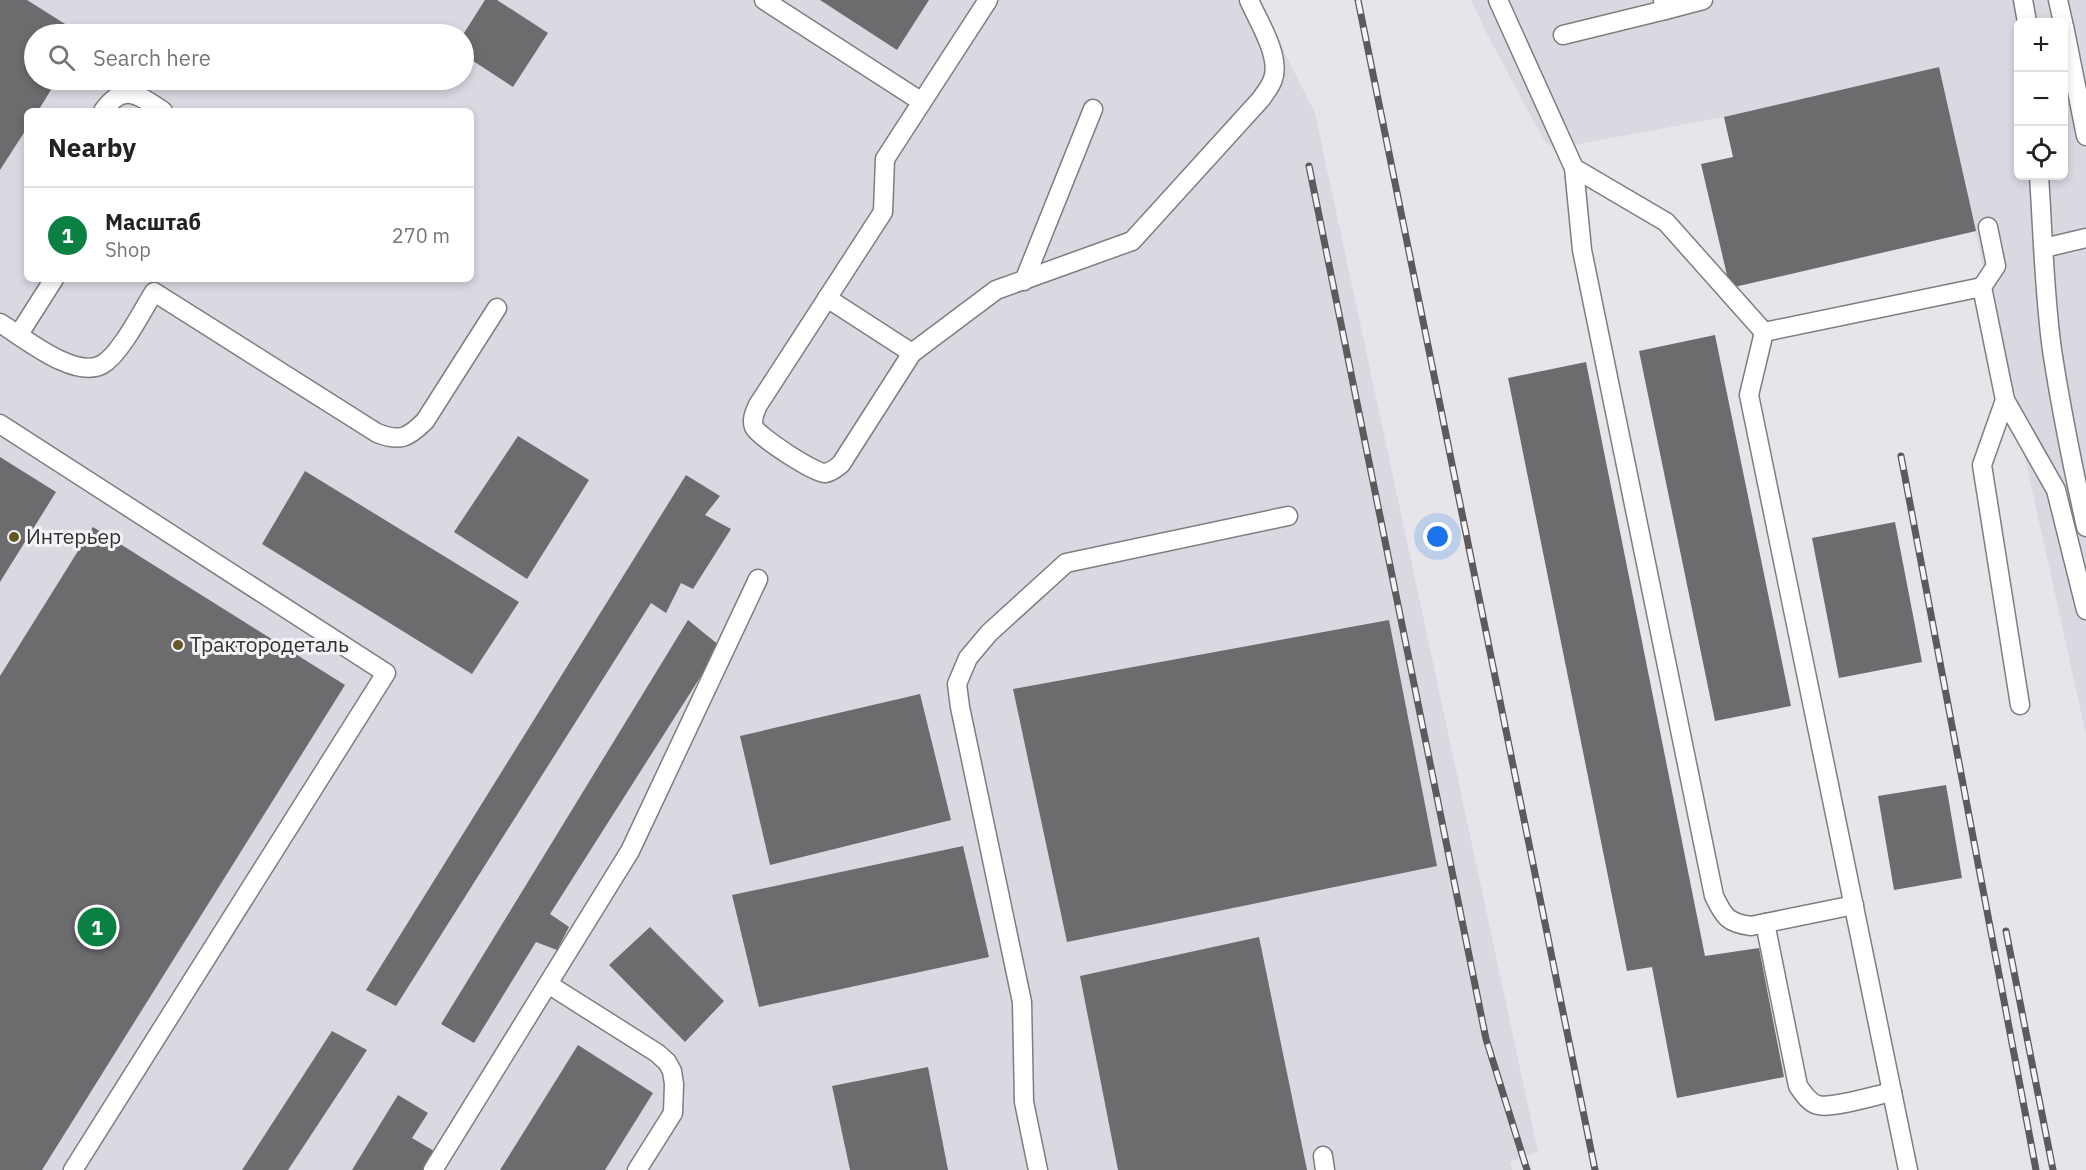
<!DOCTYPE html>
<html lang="en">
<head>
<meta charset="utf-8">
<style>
  :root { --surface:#fff; --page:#f6f6f6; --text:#222; --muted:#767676; --line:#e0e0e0; --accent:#0b8043 }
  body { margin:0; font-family:"IBM Plex Sans",sans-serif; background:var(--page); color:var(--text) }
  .controls { position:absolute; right:18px; top:18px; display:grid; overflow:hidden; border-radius:9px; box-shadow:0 3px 9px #0003 }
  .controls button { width:54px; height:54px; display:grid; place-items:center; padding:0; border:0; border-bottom:2px solid var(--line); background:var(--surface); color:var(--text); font:30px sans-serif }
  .you { position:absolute; left:1438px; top:537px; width:21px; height:21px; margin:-15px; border:4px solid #fff; border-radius:50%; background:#1a73e8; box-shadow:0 0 0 9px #1a73e833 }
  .badge { display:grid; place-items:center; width:39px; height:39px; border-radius:50%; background:var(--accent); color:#fff; font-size:20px; font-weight:700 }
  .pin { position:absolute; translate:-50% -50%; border:3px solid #fff; box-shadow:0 2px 6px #0006 }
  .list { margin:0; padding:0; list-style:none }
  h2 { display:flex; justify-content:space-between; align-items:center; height:78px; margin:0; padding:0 24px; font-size:26px }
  h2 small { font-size:20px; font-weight:400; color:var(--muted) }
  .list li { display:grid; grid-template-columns:39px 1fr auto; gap:18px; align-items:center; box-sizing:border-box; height:96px; padding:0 24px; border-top:2px solid var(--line) }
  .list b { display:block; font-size:22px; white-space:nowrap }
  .list p { margin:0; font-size:20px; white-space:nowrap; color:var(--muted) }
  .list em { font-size:20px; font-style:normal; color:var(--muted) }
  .icon { flex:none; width:33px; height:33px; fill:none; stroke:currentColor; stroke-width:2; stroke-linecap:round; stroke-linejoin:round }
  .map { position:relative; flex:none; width:2086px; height:1170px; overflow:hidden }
  .search { position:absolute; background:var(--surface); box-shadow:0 3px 9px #0003; left:24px; top:24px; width:450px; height:66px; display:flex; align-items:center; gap:15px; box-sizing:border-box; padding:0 21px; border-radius:33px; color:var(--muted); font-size:22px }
  .panel { position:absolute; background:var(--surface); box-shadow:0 3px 9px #0003; left:24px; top:108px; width:450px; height:174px; border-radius:9px }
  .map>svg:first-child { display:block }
  .built { fill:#dcd8e2; fill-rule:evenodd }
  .building { fill:#6c6b6e }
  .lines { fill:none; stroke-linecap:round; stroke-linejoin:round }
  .service-casing { stroke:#7e7d80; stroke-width:21 }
  .service { stroke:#fff; stroke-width:18 }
  .rail-casing { stroke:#5b5a5c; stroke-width:7 }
  .rail { stroke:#f4f3f6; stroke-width:4.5; stroke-dasharray:14; stroke-linecap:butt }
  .poi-dot { fill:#675724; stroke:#f4f3f6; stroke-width:2 }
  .labels { text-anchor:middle; stroke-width:6; stroke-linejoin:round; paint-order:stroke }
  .poi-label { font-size:21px; fill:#302f31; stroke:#f4f3f6; text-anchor:start }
</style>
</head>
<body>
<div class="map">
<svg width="2086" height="1170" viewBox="0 0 2086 1170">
  <rect width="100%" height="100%" fill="#e7e5e9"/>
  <!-- built -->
  <g class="built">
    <path d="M0,0H1258L1315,113L1538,1152L1510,1162L1512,1170H0ZM34,34H464V80H34ZM27,111H471V279H27Z"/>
    <path d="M1471,0H2086V735L1939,67L1724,117L1558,148L1546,143L1536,126L1487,34ZM2018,22H2064V176H2018Z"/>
  </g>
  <!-- building -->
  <g class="building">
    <polygon points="0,0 27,0 81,34 34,34 34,80 57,80 38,111 27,111 27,128 0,170"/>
    <polygon points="485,0 497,0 548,33 513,87 464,55 464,33"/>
    <polygon points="820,0 929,0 897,50"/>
    <polygon points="1939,67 1976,231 1730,288 1701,164 1733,157 1724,117"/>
    <polygon points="1715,335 1791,706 1715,721 1639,351"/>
    <polygon points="1586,362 1705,956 1759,948 1784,1077 1677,1098 1652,967 1627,971 1508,378"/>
    <polygon points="518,436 589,480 527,579 454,532"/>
    <polygon points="0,457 56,492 0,582"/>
    <polygon points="305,471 519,602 472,674 262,544"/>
    <polygon points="686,475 720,496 705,515 731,529 693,589 681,583 666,613 651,603 396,1006 366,990"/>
    <polygon points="1895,522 1922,662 1839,678 1812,538"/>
    <polygon points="93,527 345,685 42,1170 0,1170 0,676"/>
    <polygon points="688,620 720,646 550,914 569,927 557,950 536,942 474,1043 441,1024"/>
    <polygon points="1389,620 1437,866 1067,942 1013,689"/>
    <polygon points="920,694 951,820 770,865 740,736"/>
    <polygon points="1946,785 1962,878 1894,890 1878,796"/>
    <polygon points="963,846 989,957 759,1007 732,895"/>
    <polygon points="650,927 724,1001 685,1042 609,965"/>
    <polygon points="1259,937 1307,1170 1118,1170 1080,976"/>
    <polygon points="332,1031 367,1050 288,1170 242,1170"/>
    <polygon points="578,1045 653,1093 605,1170 500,1170"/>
    <polygon points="928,1067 948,1170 850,1170 832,1086"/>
    <polygon points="398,1095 428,1113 412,1138 434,1151 423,1170 352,1170"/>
  </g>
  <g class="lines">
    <!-- service casing -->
    <g class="service-casing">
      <g id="service">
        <polyline points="764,0 922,102"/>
        <path d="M988,0L885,159L883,212L758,405C755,412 751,419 754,427C759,437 814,473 825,473C832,472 836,468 841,464L912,353L996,290L1132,241L1261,99C1265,93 1271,86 1273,79C1281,56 1258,21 1249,0"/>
        <polyline points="1498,0 1574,168 1666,222 1764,332 1982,287 2005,400 2056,490 2086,610"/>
        <polyline points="1663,0 1665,10 1703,0"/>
        <polyline points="2023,0 2027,22"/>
        <polyline points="2058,0 2063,22"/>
        <polyline points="2064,26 2086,136"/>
        <polyline points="1563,35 1665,10"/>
        <path d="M103,111C124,82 138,95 163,111"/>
        <path d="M1574,168L1582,250L1714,896C1724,917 1728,923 1751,926L1854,905"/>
        <path d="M2039,176C2043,234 2044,292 2052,350C2061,409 2073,468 2086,527"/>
        <polyline points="2044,248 2086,238"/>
        <polyline points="1024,281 1093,109"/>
        <polyline points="1982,287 1996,266 1988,227"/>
        <polyline points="827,298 912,353"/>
        <path d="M0,323C23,337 76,381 103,364C121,353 142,311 154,292L377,433C400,442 408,438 425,421L497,308"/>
        <polyline points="1764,332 1749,395 1908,1170"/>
        <polyline points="19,334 54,279"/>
        <polyline points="2005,400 1982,465 2020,705"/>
        <polyline points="0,424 386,673 73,1170"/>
        <path d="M1765,923L1798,1086C1803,1093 1809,1103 1818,1105C1831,1109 1877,1095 1892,1092"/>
        <polyline points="548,984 657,1053 667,1062 672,1071 674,1084 673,1113 637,1170"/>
        <polyline points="1323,1156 1325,1170"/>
        <polyline points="433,1170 630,851 758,579"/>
        <polyline points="1038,1170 1024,1102 1022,1002 960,707 957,684 968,658 989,633 1066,563 1288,516"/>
      </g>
    </g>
    <!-- service -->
    <use href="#service" class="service"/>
    <!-- rail casing -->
    <g class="rail-casing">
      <g id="rail">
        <polyline points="1358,0 1595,1170"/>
        <polyline points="1309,166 1486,1039 1527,1170"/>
        <polyline points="1901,456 2036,1170"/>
        <polyline points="2006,931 2053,1170"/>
      </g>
    </g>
    <!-- rail -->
    <use href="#rail" class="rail"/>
  </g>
  <!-- markers -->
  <g class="poi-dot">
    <circle cx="14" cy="537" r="6"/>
    <circle cx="178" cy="645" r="6"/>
  </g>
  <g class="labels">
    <!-- poi labels -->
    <g class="poi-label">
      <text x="26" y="544">Интерьер</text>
      <text x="190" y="652">Трактородеталь</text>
    </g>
  </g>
</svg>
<div class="controls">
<button>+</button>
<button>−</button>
<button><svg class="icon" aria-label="locate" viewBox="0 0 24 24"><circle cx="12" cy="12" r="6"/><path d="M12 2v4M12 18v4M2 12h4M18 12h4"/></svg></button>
</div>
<div class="you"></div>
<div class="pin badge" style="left:97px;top:927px">1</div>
<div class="search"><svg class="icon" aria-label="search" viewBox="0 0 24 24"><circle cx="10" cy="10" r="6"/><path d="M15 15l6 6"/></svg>Search here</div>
<section class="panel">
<h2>Nearby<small></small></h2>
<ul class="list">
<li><span class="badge">1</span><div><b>Масштаб</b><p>Shop</p></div><em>270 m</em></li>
</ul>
</section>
</div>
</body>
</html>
